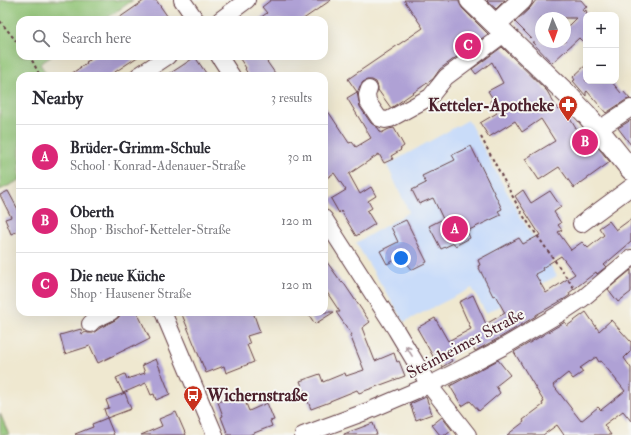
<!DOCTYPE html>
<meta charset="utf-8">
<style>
body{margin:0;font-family:"IM FELL Double Pica",serif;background:#f2f2f3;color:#2b2b33}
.controls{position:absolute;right:12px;top:12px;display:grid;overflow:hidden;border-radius:8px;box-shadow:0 4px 16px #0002}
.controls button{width:36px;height:36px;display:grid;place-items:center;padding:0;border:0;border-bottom:1px solid #e1e1e2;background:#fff;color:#2b2b33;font:20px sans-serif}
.compass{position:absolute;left:535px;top:12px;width:36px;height:36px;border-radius:50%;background:#fff;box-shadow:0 4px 16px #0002;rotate:178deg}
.you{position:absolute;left:401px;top:258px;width:14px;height:14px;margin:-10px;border:3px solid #fff;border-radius:50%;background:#1a73e8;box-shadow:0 0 0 6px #1a73e833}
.badge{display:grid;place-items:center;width:26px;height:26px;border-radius:50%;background:#db2777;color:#fff;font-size:13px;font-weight:700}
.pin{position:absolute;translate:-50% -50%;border:2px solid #fff;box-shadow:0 1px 4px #0006}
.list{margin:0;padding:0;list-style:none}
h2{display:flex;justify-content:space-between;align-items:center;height:52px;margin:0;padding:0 16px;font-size:17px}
h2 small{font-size:13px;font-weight:400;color:#7c7c81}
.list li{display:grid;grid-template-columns:26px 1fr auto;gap:12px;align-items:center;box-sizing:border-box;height:64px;padding:0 16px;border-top:1px solid #e1e1e2}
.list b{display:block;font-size:15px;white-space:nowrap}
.list p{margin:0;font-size:13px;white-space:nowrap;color:#7c7c81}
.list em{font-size:13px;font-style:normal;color:#7c7c81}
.icon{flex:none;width:22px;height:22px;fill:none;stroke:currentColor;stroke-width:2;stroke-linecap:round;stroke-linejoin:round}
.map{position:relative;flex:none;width:631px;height:435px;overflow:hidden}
.search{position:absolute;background:#fff;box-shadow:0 4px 16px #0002;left:16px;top:16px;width:312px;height:44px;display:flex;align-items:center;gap:10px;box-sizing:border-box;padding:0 14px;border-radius:12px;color:#7c7c81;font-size:15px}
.panel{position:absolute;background:#fff;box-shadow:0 4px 16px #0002;left:16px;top:72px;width:312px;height:244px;border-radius:12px}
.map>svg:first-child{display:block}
.built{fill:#c9dcf9}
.green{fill:#90c375;stroke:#6d7150}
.building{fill:#afa1d5;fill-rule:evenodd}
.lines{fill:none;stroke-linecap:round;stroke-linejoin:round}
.minor-casing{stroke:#633d44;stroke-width:18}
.major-casing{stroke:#633d44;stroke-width:22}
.path{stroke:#633d44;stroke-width:2;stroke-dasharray:3 3;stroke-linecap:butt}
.minor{stroke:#fff;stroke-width:16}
.major{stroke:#fff;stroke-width:20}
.oneway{stroke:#ae9aa0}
.labels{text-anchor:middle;stroke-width:4;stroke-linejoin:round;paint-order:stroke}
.poi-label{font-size:17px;font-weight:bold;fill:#4a1f2b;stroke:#f6f6f2;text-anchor:end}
.street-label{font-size:17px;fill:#4a1f2b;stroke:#f6f6f2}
</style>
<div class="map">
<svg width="631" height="435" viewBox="0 0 631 435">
<rect width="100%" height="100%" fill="#f6f6f2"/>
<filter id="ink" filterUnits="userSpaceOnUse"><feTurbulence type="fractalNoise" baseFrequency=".025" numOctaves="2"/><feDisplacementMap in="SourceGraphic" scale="8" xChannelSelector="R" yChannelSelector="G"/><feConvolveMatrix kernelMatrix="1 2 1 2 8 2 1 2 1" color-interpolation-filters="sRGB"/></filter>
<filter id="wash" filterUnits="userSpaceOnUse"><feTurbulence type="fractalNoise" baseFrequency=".012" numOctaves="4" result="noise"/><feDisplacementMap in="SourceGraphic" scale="16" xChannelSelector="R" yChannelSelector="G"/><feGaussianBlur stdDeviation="0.9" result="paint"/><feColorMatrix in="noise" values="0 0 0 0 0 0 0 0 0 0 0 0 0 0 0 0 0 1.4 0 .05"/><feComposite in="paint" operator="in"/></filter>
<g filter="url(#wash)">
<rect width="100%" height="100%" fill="#efe8d0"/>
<polygon class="built" points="468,120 519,214 557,276 486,313 472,288 404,322 356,243 409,212 387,165"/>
<g class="green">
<polygon points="0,0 133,0 104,20 20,20 20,56 52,56 40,64 48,76 20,76 20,180 0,190"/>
<polygon points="0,413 9,435 0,435"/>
</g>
<g id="blocks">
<g class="building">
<polygon points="145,0 156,0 170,20 116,20"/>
<polygon points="271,0 331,0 302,20 257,20 267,13 262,7"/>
<polygon points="404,0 458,0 462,8 488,34 440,69 433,79 397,104 391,108 378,90 378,87 376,82 372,80 367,80 363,82 360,86 358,91 357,92 348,79 423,28"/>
<polygon points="488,0 505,0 496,9 487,1"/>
<path d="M536,0H581L587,7L582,10L584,12L586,10L587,15L586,45L579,38L552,63L532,42H535L515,22L530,8ZM541,18H577L565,30V42H541Z"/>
<polygon points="502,47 547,91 558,110 563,107 581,137 586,133 610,162 574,188 559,167 539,180 525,159 555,141 541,119 522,132 515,121 489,137 480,123 497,113 490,101 493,99 488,91 503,83 492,62 476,74 472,69"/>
<polygon points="95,56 139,56 109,76 68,76 87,63 86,62"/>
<polygon points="238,56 263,56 277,76 249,76 245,69 246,68"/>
<polygon points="195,57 208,76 166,76 180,67"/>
<polygon points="586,65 586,81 611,81 621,93 623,91 630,99 626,100 606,113 587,91 586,92 586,96 573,81 575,80 573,77"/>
<polygon points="357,92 360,107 371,123 378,128 381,133 389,129 394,128 404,146 400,149 401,150 391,156 393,159 384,163 379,154 349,174 360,194 371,187 376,196 368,201 372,208 367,211 375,224 356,236 341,211 339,213 331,199 346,190 334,173 324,180 324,105 349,143 352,142 356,147 371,138 347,98"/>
<polygon points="631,120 631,145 618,128"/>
<polygon points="471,146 502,209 498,211 501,215 467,231 470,238 455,246 454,243 441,249 429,226 443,219 433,198 419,204 412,190 426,183 422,176 455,160 452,155"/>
<path d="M523,190L531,203L550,191L561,207L554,212L561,223L558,225L562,230L558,232L571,250L582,242L588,248L604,235L599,228L609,221L616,230L631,219V242L604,265L606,267L597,274L596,272L569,293L570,295L566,298L536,315V316L501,337L475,351L471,343L448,354L452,361L442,367L436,356L434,358L417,328L435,318L448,341L471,329L459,302L473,295L486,324L505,313L495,295L493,296L478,266L480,265L478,260L519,238L523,244L540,235L515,196ZM561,256L575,274L546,293L535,274L543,270L542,268Z"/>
<polygon points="8,191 20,213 20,235 18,231 11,234 5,219 11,217 0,195"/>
<polygon points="406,220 427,262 411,270 404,256 387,264 380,251 398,242 391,227"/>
<polygon points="324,258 342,283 343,282 370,322 362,328 375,361 394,353 397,362 399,361 405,376 359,393 357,390 330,401 330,402 311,409 300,381 320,374 323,382 345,373 346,376 364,370 350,335 352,335 336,312 340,312 324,288"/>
<polygon points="631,270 631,292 618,302 608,289"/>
<polygon points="120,312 137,312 150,339 136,346 135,345 98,363 90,346 65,354 60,335 81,329 82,334 86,332 88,333 93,333 100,328 115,320 119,317"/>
<polygon points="181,312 253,312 260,332 247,336 250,344 247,345 254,362 226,373 224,366 206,373"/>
<polygon points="307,312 334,312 315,324"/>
<path d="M586,312L599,331L611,320L631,342V351L624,358L631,368V421L623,411L604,425L611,435H564L557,425L543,435H507L524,422L523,420L543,405L542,403L544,402L514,352L565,322L567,326ZM596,357L599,362L601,361L625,391L601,410L598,407L581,421L553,385L568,373L573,379L583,372L580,368Z"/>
<polygon points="156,359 170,394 156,400 154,394 151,395 146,383 123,393 116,378 125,374 127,379 145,373 142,365"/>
<polygon points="498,360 510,375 496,386 500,393 479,411 470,401 462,406 450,386"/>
<polygon points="125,393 131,409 107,418 104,409 109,408 106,400"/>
<polygon points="242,393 249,411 267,403 274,420 270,421 272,426 249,435 228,435 221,417 223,416 218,402"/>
<polygon points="426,397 432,414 416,420 410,404"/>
<polygon points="176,412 186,435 141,435 162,426 159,419"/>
<polygon points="442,417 452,430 446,435 440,435 432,425"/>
<polygon points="107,418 114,435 76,435 75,434 93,427 92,424"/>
<polygon points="373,423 377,435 344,435 344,434"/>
</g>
</g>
</g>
<g filter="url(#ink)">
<use href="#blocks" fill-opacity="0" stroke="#633d44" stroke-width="1"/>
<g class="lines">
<g class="minor-casing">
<g id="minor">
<polyline points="182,0 196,20"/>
<polyline points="220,20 247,0"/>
<polyline points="219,56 232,76"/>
<polyline points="138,76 168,56"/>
<polyline points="369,89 367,95 368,102 379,118 385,120 390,119 430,97 446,77 497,39 504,33"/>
<polyline points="599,129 631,108"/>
<polyline points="324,218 396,330 429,385 468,435"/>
<polyline points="581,224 631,187"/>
<polyline points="163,312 215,435"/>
<polyline points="90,324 94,320 111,312"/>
<polyline points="303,435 368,411 429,385 455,372 503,347 564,311 582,299 631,258"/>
</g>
</g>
<g class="major-casing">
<g id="major">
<polyline points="470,0 567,94 586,114 631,170"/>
<polyline points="496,24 522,0"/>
</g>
</g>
<g class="path">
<polyline points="0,21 20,46"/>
<polyline points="28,56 33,62 40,76"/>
<polyline points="481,137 522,214 574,288"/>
</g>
<use href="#minor" class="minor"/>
<use href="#major" class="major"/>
</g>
<defs><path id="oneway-shaft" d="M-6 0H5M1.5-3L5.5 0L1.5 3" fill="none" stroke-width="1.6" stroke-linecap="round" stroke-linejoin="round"/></defs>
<use class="oneway" href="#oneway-shaft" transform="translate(409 351) rotate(-122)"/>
</g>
<defs>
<g id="pharmacy-pin" transform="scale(1)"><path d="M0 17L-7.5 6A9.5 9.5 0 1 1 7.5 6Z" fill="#c8321e" stroke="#f6f6f2"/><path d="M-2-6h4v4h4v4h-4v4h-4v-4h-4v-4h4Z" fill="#fff"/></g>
<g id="bus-pin" transform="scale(1)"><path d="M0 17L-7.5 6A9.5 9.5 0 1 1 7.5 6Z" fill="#c8321e" stroke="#f6f6f2"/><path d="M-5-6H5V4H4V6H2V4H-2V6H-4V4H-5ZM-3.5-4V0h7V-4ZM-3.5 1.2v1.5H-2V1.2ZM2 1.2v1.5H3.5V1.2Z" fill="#fff"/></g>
</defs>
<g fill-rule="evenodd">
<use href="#pharmacy-pin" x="568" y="105"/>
<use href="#bus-pin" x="193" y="395"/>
</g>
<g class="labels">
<g class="poi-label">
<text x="554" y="111">Ketteler-Apotheke</text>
<text x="207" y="401" text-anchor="start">Wichernstraße</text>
</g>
<g class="street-label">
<text transform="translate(465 343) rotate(-28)" y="6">Steinheimer Straße</text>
</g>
</g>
</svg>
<div class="controls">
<button>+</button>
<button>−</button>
</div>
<svg class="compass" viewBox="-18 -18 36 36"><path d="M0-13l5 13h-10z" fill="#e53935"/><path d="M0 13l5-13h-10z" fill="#7c7c81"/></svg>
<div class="you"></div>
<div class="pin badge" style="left:455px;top:229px">A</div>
<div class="pin badge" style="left:585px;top:142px">B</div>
<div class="pin badge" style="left:468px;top:46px">C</div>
<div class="search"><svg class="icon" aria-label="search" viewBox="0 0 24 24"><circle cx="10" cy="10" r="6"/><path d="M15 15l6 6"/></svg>Search here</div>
<section class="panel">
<h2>Nearby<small>3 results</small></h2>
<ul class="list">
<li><span class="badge">A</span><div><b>Brüder-Grimm-Schule</b><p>School · Konrad-Adenauer-Straße</p></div><em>30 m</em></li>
<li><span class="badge">B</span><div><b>Oberth</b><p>Shop · Bischof-Ketteler-Straße</p></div><em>120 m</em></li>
<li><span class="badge">C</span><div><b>Die neue Küche</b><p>Shop · Hausener Straße</p></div><em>120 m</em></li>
</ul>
</section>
</div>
